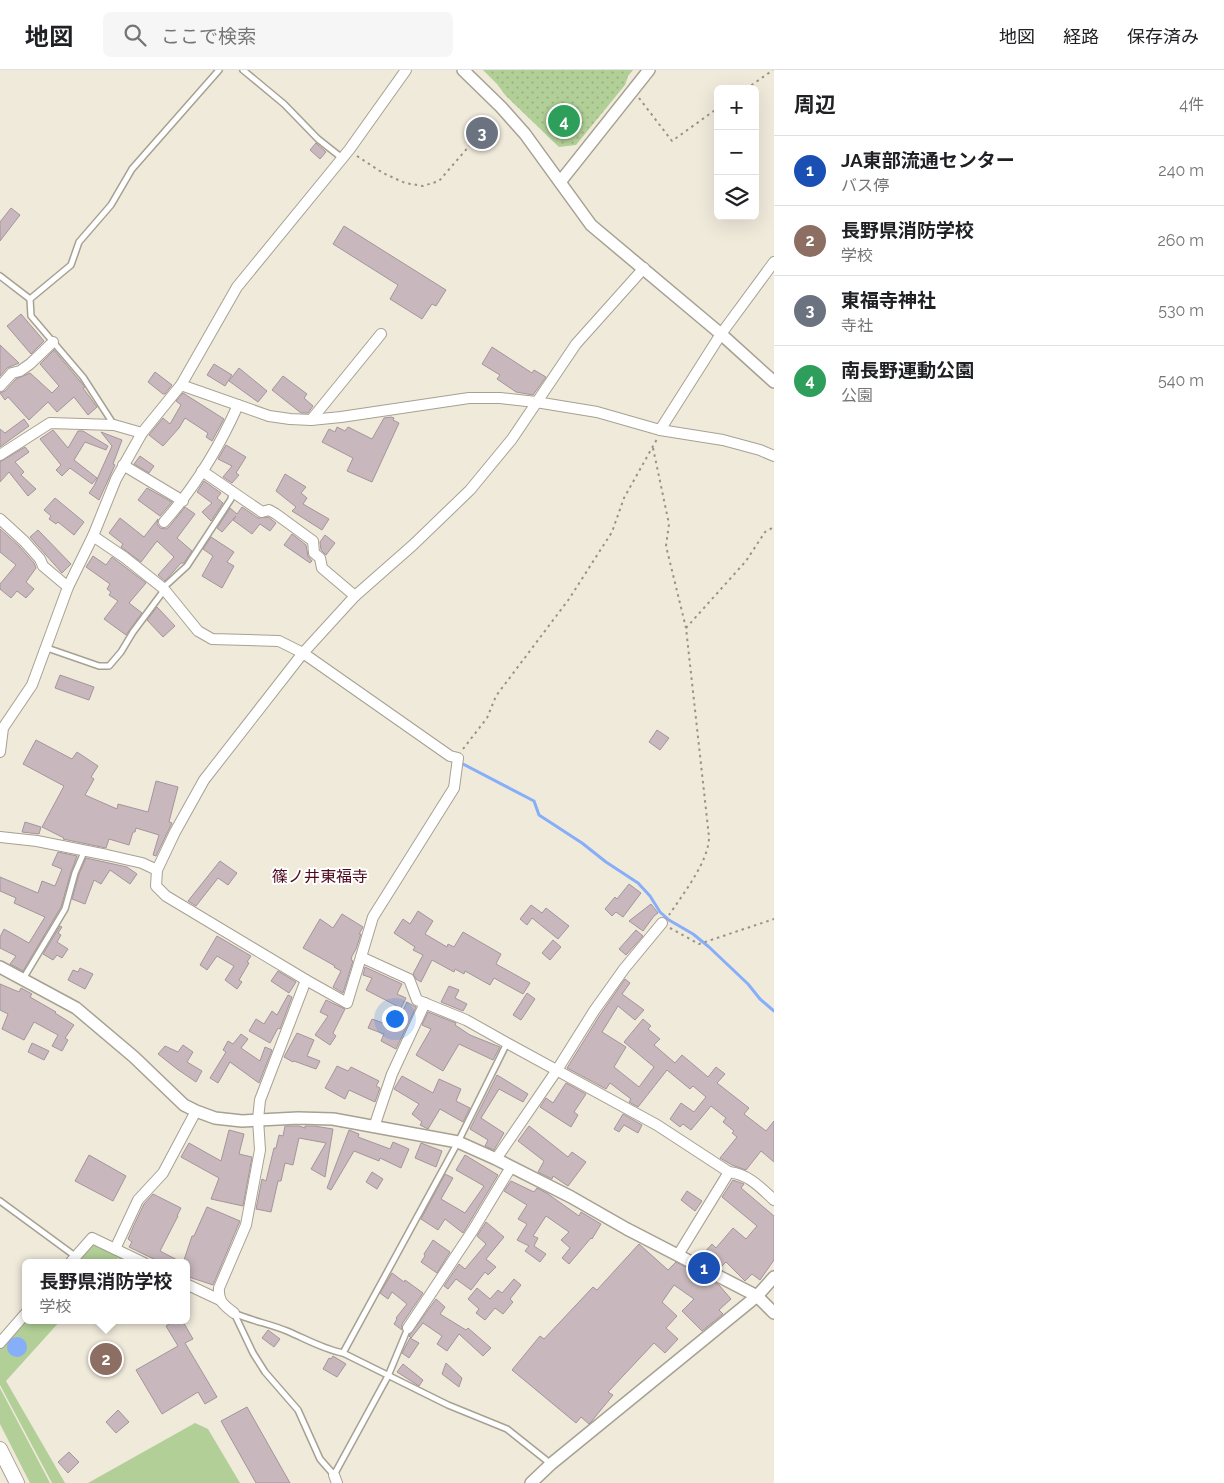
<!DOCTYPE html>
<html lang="ja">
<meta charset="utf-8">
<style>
body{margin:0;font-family:Raleway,"Noto Sans JP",sans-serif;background:#f6f6f6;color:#202124}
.controls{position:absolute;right:15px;top:15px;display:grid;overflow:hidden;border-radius:8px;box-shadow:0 5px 20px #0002}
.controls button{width:45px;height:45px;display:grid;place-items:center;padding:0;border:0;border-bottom:1px solid #e0e0e0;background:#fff;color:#202124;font:25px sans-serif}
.you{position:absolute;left:394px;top:948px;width:18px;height:18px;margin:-12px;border:4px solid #fff;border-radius:50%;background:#1a73e8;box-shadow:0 0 0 8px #1a73e833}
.badge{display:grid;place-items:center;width:32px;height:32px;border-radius:50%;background:#ea580c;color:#fff;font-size:16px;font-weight:700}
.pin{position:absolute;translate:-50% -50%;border:2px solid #fff;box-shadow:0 1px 5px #0006}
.popup{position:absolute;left:22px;top:1189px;width:168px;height:65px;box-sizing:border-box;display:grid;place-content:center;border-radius:8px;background:#fff;filter:drop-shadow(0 1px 4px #0005);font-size:16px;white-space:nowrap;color:#757577}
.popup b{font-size:19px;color:#202124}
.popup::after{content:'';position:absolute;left:50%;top:100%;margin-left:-10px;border:10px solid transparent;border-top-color:#fff}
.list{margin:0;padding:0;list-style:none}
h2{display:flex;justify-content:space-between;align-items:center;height:65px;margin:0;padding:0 20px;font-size:21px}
h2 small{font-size:16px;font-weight:400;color:#757577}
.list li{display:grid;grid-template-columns:32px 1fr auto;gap:15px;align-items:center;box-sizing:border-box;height:70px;padding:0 20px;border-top:1px solid #e0e0e0}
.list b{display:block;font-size:19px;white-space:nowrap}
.list p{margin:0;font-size:16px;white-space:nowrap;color:#757577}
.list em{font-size:16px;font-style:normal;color:#757577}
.icon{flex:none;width:28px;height:28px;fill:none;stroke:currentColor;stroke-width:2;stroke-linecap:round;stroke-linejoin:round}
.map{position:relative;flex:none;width:774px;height:1413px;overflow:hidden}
header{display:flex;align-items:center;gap:30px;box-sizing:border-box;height:70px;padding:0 25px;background:#fff;border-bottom:1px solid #e0e0e0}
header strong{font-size:24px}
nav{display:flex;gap:28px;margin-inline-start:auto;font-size:18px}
.search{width:350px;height:45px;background:#f6f6f6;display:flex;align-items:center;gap:12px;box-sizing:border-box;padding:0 18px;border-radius:8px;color:#757577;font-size:19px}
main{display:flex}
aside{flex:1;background:#fff}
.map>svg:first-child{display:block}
.grass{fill:#b1cf97}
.park{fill:url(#park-dots)}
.water{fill:#87aef8}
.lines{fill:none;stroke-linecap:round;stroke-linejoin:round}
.stream{stroke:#87aef8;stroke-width:3}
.building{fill:#c8b8be;stroke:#a5959c}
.service-casing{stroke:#a7a193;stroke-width:8}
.minor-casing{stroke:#a7a193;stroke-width:12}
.tertiary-casing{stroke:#a7a193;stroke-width:14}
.secondary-casing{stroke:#a7a193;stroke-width:16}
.path{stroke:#989388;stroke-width:2;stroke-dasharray:2.5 4;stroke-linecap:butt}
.service{stroke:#fff;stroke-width:5}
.minor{stroke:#fff;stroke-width:10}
.tertiary{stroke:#fff;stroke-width:11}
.secondary{stroke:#fff;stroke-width:14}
.labels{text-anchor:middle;stroke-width:4;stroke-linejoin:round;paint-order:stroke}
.quarter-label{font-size:16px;fill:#4f0a1d;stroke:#fff}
</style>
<header>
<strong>地図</strong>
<div class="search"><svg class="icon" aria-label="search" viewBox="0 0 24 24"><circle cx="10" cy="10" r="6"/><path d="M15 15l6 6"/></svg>ここで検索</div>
<nav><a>地図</a><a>経路</a><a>保存済み</a></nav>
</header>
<main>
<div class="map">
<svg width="774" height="1413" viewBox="0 0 774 1413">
<defs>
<pattern id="park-dots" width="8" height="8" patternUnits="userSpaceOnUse" patternTransform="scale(1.25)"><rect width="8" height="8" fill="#b1cf97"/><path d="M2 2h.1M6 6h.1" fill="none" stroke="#98b182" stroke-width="1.8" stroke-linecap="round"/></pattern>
</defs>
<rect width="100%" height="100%" fill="#f0eadb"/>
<g class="grass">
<polygon points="94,1172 138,1193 124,1193 118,1188 114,1193 76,1193"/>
<polygon points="26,1249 26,1250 61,1250 6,1311 65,1413 52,1413 0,1315 0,1278"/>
<polygon points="0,1318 50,1413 30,1413 0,1354"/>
<polygon points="195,1353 208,1359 240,1413 88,1413"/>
</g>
<polygon class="park" points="483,0 633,0 628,6 625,15 576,75 559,77 506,26 497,14"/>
<circle class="water" cx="17" cy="1277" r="10"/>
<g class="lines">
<polyline class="stream" points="461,693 534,731 539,745 582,773 606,792 638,813 650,826 660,842 669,850 693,864 709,877 748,914 760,929 774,941"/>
</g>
<g class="building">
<polygon points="316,73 326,82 320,89 310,80"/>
<polygon points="11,138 20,145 0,171 0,152"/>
<polygon points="344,156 446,220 436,236 432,234 422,249 390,229 398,215 333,174"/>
<polygon points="21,244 44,271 31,284 7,256"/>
<polygon points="0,275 19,293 7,298 0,306"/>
<polygon points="492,277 532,303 534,300 546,307 533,325 516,322 497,309 500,305 482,294"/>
<polygon points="54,280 79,310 85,317 83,318 97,337 88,345 74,327 57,342 48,332 29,350 8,327 5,330 0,323 5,321 16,309 30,303 52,323 59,316 40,294"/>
<polygon points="214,294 232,305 225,316 207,305"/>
<polygon points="239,298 267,321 258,332 229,311"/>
<polygon points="155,302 172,315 165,324 163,324 148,312"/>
<polygon points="283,306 307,324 304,328 313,336 308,343 301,343 272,320"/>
<polygon points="183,323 224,349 212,371 206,367 208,363 185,348 179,358 163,376 149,365 163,348 170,354 181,335 176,331"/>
<polygon points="391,347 394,348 393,350 399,353 372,412 347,401 353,388 322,372 329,359 335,362 337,357 345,361 348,357 372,369 384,348"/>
<polygon points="24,349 29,356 0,377 0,359 5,363"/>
<polygon points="53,360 68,378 78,361 83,361 108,376 106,380 85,372 74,390 97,408 92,414 70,398 62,406 56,400 61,395 40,369"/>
<polygon points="101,362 122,370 113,394 115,395 99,430 89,423 94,416 112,376"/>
<polygon points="226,375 246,387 236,403 239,405 232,413 223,407 232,396 218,389"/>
<polygon points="25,377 29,382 15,392 24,402 21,405 36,419 28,426 9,402 0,412 0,392"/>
<polygon points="140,386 154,396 149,403 134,394"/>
<polygon points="285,404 306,417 301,423 307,428 303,434 329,449 322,460 292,441 296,437 276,421"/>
<polygon points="204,411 221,423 217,428 223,433 211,451 202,442 212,433 197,422"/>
<polygon points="147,418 172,432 160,446 138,430"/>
<polygon points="55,428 84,452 74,465 58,452 56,454 49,449 51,446 44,440"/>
<polygon points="185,437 195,444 177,468 192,481 184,493 181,493 165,511 158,505 174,487 157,471 141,492 121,477 123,474 109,463 120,448 144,467 158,449 157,454 160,458 166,459 169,457"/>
<polygon points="242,437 258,448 268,447 276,453 270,461 260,454 252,464 233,450 236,446 222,462 217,458 230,438 237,444"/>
<polygon points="0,459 19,476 34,493 36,498 26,512 34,519 26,528 17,521 11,528 0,519 0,514 16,495 0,482"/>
<polygon points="38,460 71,494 62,503 30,467"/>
<polygon points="292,464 306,475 308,486 312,491 310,493 284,475"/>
<polygon points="325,465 335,473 326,485 321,480 320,472"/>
<polygon points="211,467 234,482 227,492 234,496 222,518 202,506 213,486 203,479"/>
<polygon points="93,486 106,495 112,487 146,513 129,533 142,543 126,565 104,549 118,531 109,525 111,522 107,519 110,514 86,497"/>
<polygon points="157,537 175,556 163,567 147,550"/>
<polygon points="60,605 94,617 89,630 55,618"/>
<polygon points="657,660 669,668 660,680 649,672"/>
<polygon points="36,670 72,689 77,682 98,696 91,707 94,709 85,725 117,739 118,734 148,742 156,711 178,717 169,752 172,753 156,786 153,785 159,765 136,758 135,762 133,762 129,775 109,769 106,778 63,769 64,768 42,757 64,716 23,694"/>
<polygon points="25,752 41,757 39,764 22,762"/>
<polygon points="58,782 77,786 71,802 61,837 23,901 10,894 16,886 0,878 0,867 4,859 29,873 45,847 14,833 16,828 0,821 0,807 38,823 42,811 55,816 62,799 52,795"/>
<polygon points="86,788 127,797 137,804 130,814 110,800 101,814 94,810 85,834 72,829 79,804"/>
<polygon points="220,791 237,803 228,815 218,808 196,836 188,831"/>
<polygon points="629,814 641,823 623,847 616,842 612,846 605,839 615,827 617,829"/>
<polygon points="651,834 658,843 654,846 643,861 629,851"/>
<polygon points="531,835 542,843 546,838 569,856 558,869 532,848 527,855 520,849"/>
<polygon points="418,841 433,851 425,864 447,877 448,874 454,877 463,862 501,884 496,894 530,913 523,924 494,908 490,915 465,901 464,904 455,899 454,902 432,890 421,912 416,909 413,904 423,885 413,880 415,877 394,863 403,849 410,854"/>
<polygon points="342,844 363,857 359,864 361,864 356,879 352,886 351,890 353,891 343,923 333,917 341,901 334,897 335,896 303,878 320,849 333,858"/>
<polygon points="60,856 62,857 58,863 61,865 57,872 68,879 62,888 57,885 53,890 43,884"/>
<polygon points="636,860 643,866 626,885 619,879"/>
<polygon points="217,866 251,886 247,892 249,893 239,910 242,912 237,919 225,910 234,896 217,886 207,900 200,895"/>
<polygon points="553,870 561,877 550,890 542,883"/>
<polygon points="365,897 402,914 397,924 406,928 401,938 366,920 372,908 363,905"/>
<polygon points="80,898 93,904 85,919 68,910 73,900 78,902"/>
<polygon points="278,901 296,912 289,923 271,911"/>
<polygon points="625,909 630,913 622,924 644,940 635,950 618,936 602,962 626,977 614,997 639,1017 654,997 624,972 643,949 651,956 648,959 660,969 654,975 675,993 682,985 708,1007 716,997 725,1004 717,1013 749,1038 744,1044 766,1061 774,1051 774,1092 761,1081 746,1100 732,1095 720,1088 737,1067 732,1063 734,1061 723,1052 726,1048 711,1036 691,1060 683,1054 680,1057 670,1049 681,1033 694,1042 706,1027 693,1016 690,1019 667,1000 638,1037 629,1032 631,1029 610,1013 606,1019 567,998 600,945"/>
<polygon points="0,914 19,922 21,918 32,924 30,927 56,942 55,943 74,955 65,968 68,970 62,981 52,976 58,965 34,952 24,970 2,959 8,944 0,940"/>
<polygon points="449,916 459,920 455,928 467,934 463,941 441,932"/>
<polygon points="527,923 535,929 521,950 513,945"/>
<polygon points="288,925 292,927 280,959 278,958 270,973 249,961 256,949 264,954 272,941 277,945"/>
<polygon points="326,930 345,939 333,963 336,966 330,975 315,965 328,946 320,942"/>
<polygon points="407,932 416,937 396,979 381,971 384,964 368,958 372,949 394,957 395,956"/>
<polygon points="428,942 456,953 455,955 470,965 500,977 493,990 459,974 443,1001 416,985 431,959 422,955"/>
<polygon points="297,963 314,970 307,986 320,991 316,999 294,991 293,992 284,987"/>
<polygon points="241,964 248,969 241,978 260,991 265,977 272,980 259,1013 230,992 218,1013 210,1008 226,982 223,980 228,971 233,974"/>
<polygon points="32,973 49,981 44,990 28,982"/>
<polygon points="183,975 193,982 187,992 202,1001 196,1012 177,999 158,984 165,976 178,982"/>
<polygon points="337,996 348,1001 351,997 379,1011 376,1016 380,1018 375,1032 349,1020 345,1029 325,1018"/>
<polygon points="497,1005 528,1024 523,1032 499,1019 481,1048 504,1063 494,1080 485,1076 488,1070 470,1059"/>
<polygon points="402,1006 433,1023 439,1009 461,1019 456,1031 470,1038 463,1052 440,1039 428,1059 420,1055 422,1052 412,1044 419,1034 394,1019"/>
<polygon points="566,1013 586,1024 574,1042 578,1045 571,1057 540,1037 546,1028 553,1033"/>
<polygon points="623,1044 642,1055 638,1063 624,1055 619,1062 614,1059"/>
<polygon points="285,1056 299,1056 305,1058 305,1056 314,1056 333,1059 325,1107 311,1099 326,1073 299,1068 293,1095 285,1093 281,1111 278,1111 271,1142 256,1139 262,1109 266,1111 274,1078 276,1078 279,1065 283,1066"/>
<polygon points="529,1056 568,1087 572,1082 586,1092 568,1116 553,1106 552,1109 538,1102 544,1091 518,1071"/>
<polygon points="229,1060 244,1064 239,1084 252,1087 243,1136 211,1129 219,1108 181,1087 189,1073 221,1091"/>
<polygon points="349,1060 359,1064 358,1067 390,1079 393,1072 409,1079 401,1098 380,1088 379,1091 354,1081 331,1120 327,1118"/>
<polygon points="421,1073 442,1081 436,1097 415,1088"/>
<polygon points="89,1085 126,1106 113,1131 75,1111"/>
<polygon points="465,1085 498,1105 463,1163 445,1149 438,1160 421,1149 445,1104 453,1108 441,1129 465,1143 484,1116 456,1100"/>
<polygon points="372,1102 383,1109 377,1119 366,1112"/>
<polygon points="733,1110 744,1114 741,1118 774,1146 774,1190 760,1210 752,1204 745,1211 726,1192 720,1198 709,1193 710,1190 703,1184 712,1174 716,1178 733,1158 746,1169 757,1156 722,1127"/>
<polygon points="511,1111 534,1122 537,1118 548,1124 579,1146 581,1142 601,1154 592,1169 591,1168 569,1194 562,1188 570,1178 561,1170 569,1162 546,1146 533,1166 538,1168 534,1176 546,1184 540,1192 525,1181 529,1176 517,1170 527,1154 518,1149 527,1135 504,1121"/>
<polygon points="687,1121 702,1131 695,1141 681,1130"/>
<polygon points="153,1124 181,1138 177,1146 178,1146 160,1181 183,1193 192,1166 194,1166 207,1137 240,1151 213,1215 186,1206 186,1193 162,1193 129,1177 132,1172 128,1169 134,1155 144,1134"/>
<polygon points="486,1152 504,1167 486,1189 496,1197 488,1205 485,1202 471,1220 456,1209 448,1219 444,1216 459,1194 465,1199 486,1174 477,1166"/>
<polygon points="433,1170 450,1182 437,1203 421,1192 425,1186 424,1184"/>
<polygon points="639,1174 668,1200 676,1192 719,1215 731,1229 719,1240 723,1244 702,1261 682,1241 694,1229 674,1215 662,1232 677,1246 666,1258 678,1269 665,1283 654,1273 608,1322 613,1325 591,1352 589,1354 581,1347 576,1353 512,1300 540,1266 544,1269 593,1217 597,1220"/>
<polygon points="392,1203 404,1212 405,1210 423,1223 402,1254 402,1260 394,1254 397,1249 396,1248 407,1234 392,1222 388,1229 380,1223"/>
<polygon points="514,1209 521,1215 510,1229 513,1232 503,1244 495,1238 485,1250 476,1243 479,1239 468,1229 477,1218 490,1229 498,1220 502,1223"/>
<polygon points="436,1229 445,1237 440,1244 466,1260 468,1258 491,1278 483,1286 459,1264 447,1281 437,1274 442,1266 423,1253 411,1268 409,1266"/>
<polygon points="175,1250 182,1250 193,1269 185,1273 217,1327 205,1334 198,1322 162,1344 136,1300 178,1276 166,1256"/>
<polygon points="268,1260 280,1269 274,1277 262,1268"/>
<polygon points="410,1268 419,1273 409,1288 402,1283"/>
<polygon points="333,1286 346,1294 337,1307 323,1299 329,1288 331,1289"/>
<polygon points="446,1293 462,1308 459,1317 442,1304"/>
<polygon points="403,1294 423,1310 419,1316 397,1302"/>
<polygon points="247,1337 290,1413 256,1413 221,1351"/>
<polygon points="118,1340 129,1352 116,1363 106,1352"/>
<polygon points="69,1382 79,1392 68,1403 58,1392"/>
</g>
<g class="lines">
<g class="service-casing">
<g id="service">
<polyline points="243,0 284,34 318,69 342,88"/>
<polyline points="0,206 30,229 31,246 83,307 114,355"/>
<polyline points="30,229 71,195 79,172 111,135 132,99 219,0"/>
<polyline points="47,578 99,596 109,596 121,582 133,562 162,523 163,518 187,496 231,429 232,422"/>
<polyline points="23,909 65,839 75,803 84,782"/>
<polyline points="0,1131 75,1186"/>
<polyline points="234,1243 253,1283 265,1302 298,1340 320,1389 334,1405 388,1306 408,1258"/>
<path d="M234,1243C252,1251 270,1254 287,1261C306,1269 323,1279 343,1283L448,1335L507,1359L551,1394"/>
<polyline points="343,1283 458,1072 507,973"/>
</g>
</g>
<g class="minor-casing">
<g id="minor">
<polyline points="181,315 269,346 290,349 311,350 341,347 469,328 500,328 536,332 597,342 660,360 723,370 760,380 774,386"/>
<polyline points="0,316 12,303 20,301 30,294 53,272"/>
<polyline points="311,350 381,264"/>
<polyline points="660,360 721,264 774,192"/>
<polyline points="0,385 50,353 114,355 142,363"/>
<polyline points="123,395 183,431"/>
<polyline points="202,401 262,442 269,440 276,444 313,471 314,483 320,488 322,498 355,526"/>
<polyline points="0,449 24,471 40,489 43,496 68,517"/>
<path d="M164,452C195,417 219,378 238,335"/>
<polyline points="93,466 124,487 163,518 198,561 212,569 279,571 303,583 450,686 458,688 454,718 373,847 361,887"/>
<polyline points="0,682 3,658 32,615 68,517 93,466 116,409 142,363 181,315 237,217 349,80 406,0"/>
<polyline points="0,767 37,771 107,785 142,793 157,800"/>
<path d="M306,910L347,933L361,887L409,909L417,930L466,950L507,973L657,1055L729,1102C748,1104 760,1117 774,1130"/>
<polyline points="374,1057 392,1004 425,933"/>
<polyline points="496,1089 557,1000 594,941 624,899 662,853"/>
<polyline points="115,1179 138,1130 163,1103 196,1041"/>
<polyline points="678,1185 729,1102"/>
<polyline points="70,1193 92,1168 144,1193"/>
<polyline points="186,1214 220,1230"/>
<path d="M234,1243C224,1235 218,1232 219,1218L246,1155L260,1080L258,1049L260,1030L306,910L166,826L156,816L157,800L175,762L204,710L303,583L355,526L413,475L470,420L512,369L576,274L644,198"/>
<polyline points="408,1258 473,1160 511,1097"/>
<polyline points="0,1273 26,1243"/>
<polyline points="334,1405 337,1413"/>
</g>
</g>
<g class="tertiary-casing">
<g id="tertiary">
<polyline points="463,0 501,37 525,64 591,155 721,264 774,312"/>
<polyline points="560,112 649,0"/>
<polyline points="0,897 76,938 134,987 184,1035 196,1041 215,1048 242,1051 298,1048 333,1049 458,1072 496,1089 571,1127 627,1159 757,1226 774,1243"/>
<polyline points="531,1413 551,1394 757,1226 774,1207"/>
</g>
</g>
<g class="secondary-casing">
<polyline id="secondary" points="0,1379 17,1413"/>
</g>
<g class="path">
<polyline points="746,19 773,0"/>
<polyline points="639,28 672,71 718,38"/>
<polyline points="357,86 383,103 405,113 423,116 439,111 477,67"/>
<path d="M653,378L669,454L666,476L686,558L709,767C709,791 683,824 669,845"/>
<polyline points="686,558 746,491 765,462 774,457"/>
<polyline points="463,679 487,648 496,626 569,529 612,462 624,428 657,369"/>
<polyline points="670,858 699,874 774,849"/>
</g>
<use href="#service" class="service"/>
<use href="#minor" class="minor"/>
<use href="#tertiary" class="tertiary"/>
<use href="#secondary" class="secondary"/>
</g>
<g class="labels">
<g class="quarter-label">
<text x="320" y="812">篠ノ井東福寺</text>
</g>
</g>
</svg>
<div class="controls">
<button>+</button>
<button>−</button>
<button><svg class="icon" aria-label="layers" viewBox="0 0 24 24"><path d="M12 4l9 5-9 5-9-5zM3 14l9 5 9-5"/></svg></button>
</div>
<div class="you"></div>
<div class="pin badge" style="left:704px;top:1198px;background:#1a4fb4">1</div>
<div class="pin badge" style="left:106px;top:1289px;background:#8d6e63">2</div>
<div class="popup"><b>長野県消防学校</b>学校</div>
<div class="pin badge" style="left:482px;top:63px;background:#6b7280">3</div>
<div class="pin badge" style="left:564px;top:51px;background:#2e9e5b">4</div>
</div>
<aside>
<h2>周辺<small>4件</small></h2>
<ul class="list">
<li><span class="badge" style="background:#1a4fb4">1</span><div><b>JA東部流通センター</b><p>バス停</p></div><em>240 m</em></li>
<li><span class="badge" style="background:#8d6e63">2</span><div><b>長野県消防学校</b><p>学校</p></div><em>260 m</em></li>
<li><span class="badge" style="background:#6b7280">3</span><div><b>東福寺神社</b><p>寺社</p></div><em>530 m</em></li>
<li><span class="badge" style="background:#2e9e5b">4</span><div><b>南長野運動公園</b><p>公園</p></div><em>540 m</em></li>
</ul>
</aside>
</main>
